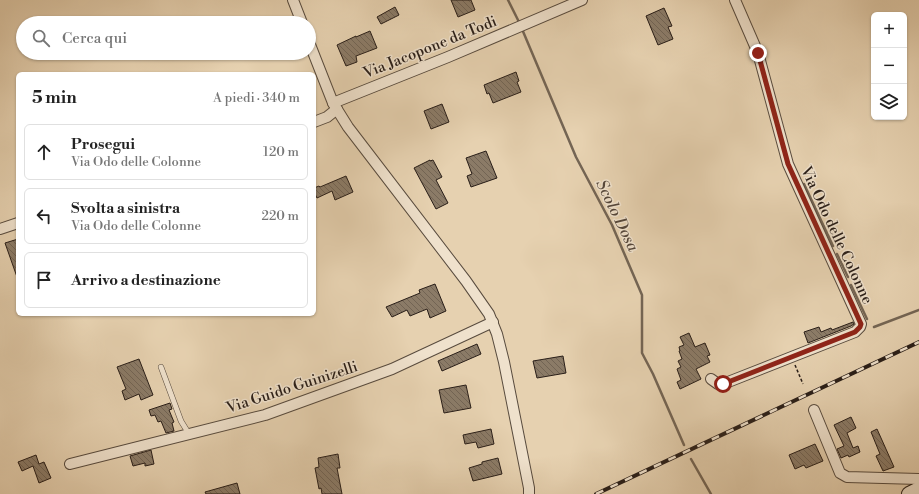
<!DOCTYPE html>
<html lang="it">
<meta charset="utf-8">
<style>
body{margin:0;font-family:"Libre Bodoni",serif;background:#f2f2f2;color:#222}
.controls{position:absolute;right:12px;top:12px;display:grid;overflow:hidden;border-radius:6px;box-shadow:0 1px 3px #0004}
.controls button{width:36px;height:36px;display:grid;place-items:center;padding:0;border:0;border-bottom:1px solid #e0e0e0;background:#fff;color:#222;font:20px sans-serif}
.stop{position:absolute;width:12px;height:12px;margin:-9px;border:3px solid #8f2418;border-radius:50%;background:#fff}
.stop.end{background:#8f2418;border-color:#fff;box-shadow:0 1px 4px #0008}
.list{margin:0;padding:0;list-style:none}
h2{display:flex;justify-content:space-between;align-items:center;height:52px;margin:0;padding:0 16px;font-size:17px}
h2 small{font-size:13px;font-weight:400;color:#767676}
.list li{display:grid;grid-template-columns:26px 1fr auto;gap:12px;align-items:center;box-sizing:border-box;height:56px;margin:0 8px 8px;padding:0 8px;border:1px solid #e0e0e0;border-radius:6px}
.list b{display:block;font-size:15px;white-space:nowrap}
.list p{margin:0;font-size:13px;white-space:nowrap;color:#767676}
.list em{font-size:13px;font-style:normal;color:#767676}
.icon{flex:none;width:22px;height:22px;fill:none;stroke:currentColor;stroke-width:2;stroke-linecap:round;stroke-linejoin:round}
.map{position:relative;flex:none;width:919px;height:494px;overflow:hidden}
.search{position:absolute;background:#fff;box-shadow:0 1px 3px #0004;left:16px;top:16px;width:300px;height:44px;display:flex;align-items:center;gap:10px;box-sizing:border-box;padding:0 14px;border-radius:22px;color:#767676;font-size:15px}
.panel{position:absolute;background:#fff;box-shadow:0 1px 3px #0004;left:16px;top:72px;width:300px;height:244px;border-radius:6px}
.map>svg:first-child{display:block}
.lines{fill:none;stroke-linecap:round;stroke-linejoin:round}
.stream{stroke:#746554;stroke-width:2.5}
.building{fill:url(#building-back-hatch);stroke:#291e18}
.lane-casing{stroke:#584b3e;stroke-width:6}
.street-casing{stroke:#584b3e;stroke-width:12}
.secondary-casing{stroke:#291e18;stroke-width:16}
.path{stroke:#291e18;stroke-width:1.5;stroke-dasharray:3 2;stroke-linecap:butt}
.lane{stroke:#efe1cc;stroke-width:5}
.street{stroke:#efe1cc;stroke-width:10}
.secondary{stroke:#efe1cc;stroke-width:14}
.rail-casing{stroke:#291e18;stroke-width:4}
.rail{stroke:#efe1cc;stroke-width:2.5;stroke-dasharray:8;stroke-linecap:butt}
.route{stroke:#8f2418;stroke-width:5}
.labels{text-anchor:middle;stroke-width:3;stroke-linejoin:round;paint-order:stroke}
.street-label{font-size:15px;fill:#291e18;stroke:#efe1cc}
.water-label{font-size:16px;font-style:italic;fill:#55473b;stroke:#efe1cc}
</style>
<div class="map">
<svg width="919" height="494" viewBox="0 0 919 494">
<defs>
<pattern id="building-back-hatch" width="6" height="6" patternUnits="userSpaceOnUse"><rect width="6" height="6" fill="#8b7b67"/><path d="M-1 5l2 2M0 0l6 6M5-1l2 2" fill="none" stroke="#726454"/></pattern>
</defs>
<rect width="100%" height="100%" fill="#e6d1b0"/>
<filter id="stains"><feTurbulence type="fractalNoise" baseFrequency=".005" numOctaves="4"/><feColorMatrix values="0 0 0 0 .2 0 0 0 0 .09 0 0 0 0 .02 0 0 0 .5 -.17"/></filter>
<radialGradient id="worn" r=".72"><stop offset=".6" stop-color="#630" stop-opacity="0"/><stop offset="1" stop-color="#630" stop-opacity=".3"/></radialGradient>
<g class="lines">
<g class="stream">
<polyline points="508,0 520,24"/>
<polyline points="522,29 576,157 612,225 642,295 642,353 653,374 684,445"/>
<polyline points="804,184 833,246"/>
<polyline points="837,254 848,277"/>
<polyline points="851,285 867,319"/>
<polyline points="874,327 919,310"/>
<polyline points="691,459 711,494"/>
</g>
</g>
<g class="building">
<polygon points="451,0 471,0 475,10 458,17"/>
<polygon points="395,7 399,15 381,24 377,17"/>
<polygon points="664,8 672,26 668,27 673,39 658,45 646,16"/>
<polygon points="370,31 377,48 356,56 357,62 346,66 337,45 356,36 356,37"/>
<polygon points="516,72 519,81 517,82 521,92 493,103 489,93 487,94 484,85"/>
<polygon points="442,104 449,122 431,129 424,111"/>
<polygon points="486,151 497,178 471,187 467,176 472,174 466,158"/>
<polygon points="430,160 430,161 433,160 442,177 436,180 448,203 436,209 414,168"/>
<polygon points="346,176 353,192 335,200 332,191 317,198 314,192 314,188 319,186 320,187"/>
<polygon points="18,239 18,277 17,277 5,243"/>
<polygon points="435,284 446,311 430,318 427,309 410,316 407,310 392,317 386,307 420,293 419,290"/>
<polygon points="853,322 854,324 851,326 808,343 804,332 819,327 821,332 831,328 832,330"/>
<polygon points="689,333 695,347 705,343 710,355 707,356 710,362 696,369 701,379 680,389 677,382 681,380 677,369 681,367 678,361 682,359 679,351 680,351 679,347 684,345 680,337"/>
<polygon points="477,344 481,354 442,371 438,361"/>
<polygon points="563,356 566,373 537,378 533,361"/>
<polygon points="139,359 153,395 141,400 139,394 125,400 122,391 126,389 117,367"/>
<polygon points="466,385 471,408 444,413 439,390"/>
<polygon points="170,403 172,409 169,410 174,422 172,423 174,431 166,433 161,421 158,422 155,415 151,416 149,410"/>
<polygon points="851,417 856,428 847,433 853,448 858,446 860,452 849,457 848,455 841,458 837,449 844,446 834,425"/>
<polygon points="491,429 494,444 478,448 476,442 465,444 463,435"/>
<polygon points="877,429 894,467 883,471 876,456 880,454 871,432"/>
<polygon points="815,444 823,461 806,468 804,465 795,469 789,455"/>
<polygon points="151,450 154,464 145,466 145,463 133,466 130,456"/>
<polygon points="338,454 340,468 337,468 342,494 322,494 321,488 319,489 315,468 319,467 318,458"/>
<polygon points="36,455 39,464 44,462 51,478 39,483 33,466 22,471 18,462"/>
<polygon points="498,458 502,474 473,481 469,468 482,464 482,462"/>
<polygon points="237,483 240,494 206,494 205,492"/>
</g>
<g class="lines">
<g class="lane-casing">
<g id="lane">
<polyline points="229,55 233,53"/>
<polyline points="161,367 181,421 189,434"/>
</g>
</g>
<g class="street-casing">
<g id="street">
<polyline points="293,0 302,23"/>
<polyline points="309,42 333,103 348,127 466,281 489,314 497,334 504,362 529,488 529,494"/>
<polyline points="333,103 448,57 582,0"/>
<polyline points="314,122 327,117 337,109"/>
<polyline points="0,229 18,223"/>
<polyline points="711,379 718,384 723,384 855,332 860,327 861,324 788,164 758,53 735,0"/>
<polyline points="814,410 840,473 847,477 919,479"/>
<polyline points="70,464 265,415 392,369 493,322"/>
</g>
</g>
<g class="secondary-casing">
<polyline id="secondary" points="909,494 919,489"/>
</g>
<polyline class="path" points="795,365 803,384"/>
<use href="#lane" class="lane"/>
<use href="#street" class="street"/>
<use href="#secondary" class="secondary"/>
<g class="rail-casing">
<polyline id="rail" points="596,494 919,342"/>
</g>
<use href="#rail" class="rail"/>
</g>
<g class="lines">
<polyline class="route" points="723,384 855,332 860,327 861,324 788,164 758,53"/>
</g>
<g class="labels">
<g class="street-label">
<text transform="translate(430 47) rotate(-22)" y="5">Via Jacopone da Todi</text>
<text transform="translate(837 235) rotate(65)" y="5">Via Odo delle Colonne</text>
<text transform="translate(292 387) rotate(-18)" y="5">Via Guido Guinizelli</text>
</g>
<g class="water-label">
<text transform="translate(618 215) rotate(64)" y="6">Scolo Dosa</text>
</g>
</g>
<rect width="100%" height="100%" filter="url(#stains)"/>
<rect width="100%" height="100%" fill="url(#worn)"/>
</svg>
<div class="controls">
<button>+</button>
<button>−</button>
<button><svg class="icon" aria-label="layers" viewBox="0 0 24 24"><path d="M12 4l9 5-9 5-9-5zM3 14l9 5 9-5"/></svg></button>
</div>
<div class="stop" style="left:723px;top:384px"></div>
<div class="stop end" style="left:758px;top:53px"></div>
<div class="search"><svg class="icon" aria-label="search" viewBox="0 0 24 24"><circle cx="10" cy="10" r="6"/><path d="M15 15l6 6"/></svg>Cerca qui</div>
<section class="panel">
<h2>5 min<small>A piedi · 340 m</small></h2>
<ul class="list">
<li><svg class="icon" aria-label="ahead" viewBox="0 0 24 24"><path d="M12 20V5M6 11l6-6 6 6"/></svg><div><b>Prosegui</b><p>Via Odo delle Colonne</p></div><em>120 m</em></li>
<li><svg class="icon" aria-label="left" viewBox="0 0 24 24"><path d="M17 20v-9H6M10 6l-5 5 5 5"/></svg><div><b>Svolta a sinistra</b><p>Via Odo delle Colonne</p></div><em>220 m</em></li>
<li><svg class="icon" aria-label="arrive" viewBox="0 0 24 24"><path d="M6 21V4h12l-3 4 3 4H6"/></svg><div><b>Arrivo a destinazione</b></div></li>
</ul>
</section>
</div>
